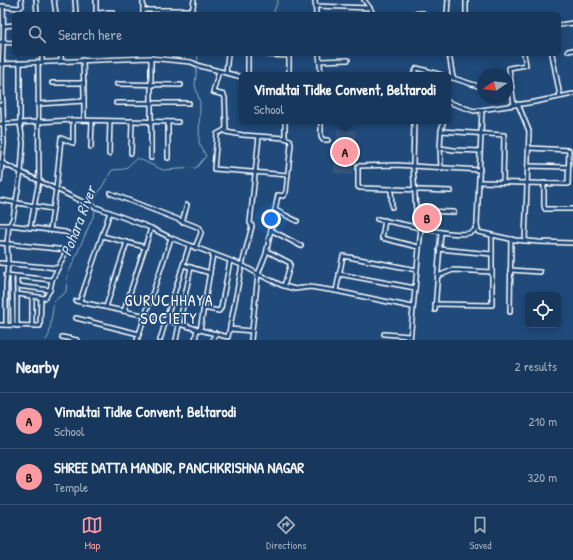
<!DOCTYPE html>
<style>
body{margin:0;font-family:"Patrick Hand",sans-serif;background:#203f62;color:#f1f3f6}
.controls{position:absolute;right:12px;bottom:12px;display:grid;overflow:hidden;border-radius:6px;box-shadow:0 2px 10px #0003}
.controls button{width:36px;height:36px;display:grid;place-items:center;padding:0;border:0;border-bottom:1px solid #365272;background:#17385c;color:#f1f3f6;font:20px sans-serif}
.compass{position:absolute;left:477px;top:68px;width:36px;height:36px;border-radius:50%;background:#17385c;box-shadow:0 2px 10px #0003;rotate:257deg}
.you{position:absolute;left:271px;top:219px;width:14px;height:14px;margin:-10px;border:3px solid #fff;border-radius:50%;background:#1a73e8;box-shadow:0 0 0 6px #1a73e833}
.badge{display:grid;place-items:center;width:26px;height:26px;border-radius:50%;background:#ff9aa2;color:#111;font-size:13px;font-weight:700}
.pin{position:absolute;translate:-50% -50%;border:2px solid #fff;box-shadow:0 1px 4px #0006}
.popup{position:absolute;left:239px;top:72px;width:212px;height:52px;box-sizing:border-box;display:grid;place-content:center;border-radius:6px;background:#17385c;filter:drop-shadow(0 1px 3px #0005);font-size:13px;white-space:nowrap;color:#9eacbb}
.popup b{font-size:15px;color:#f1f3f6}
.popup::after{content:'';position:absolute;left:50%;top:100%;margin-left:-8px;border:8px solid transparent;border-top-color:#17385c}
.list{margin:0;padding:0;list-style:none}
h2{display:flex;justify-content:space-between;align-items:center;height:52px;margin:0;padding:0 16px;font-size:17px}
h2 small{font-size:13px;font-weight:400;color:#9eacbb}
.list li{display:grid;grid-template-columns:26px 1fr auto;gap:12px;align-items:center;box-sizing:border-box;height:56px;padding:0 16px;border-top:1px solid #365272}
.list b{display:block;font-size:15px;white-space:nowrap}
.list p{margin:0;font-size:13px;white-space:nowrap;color:#9eacbb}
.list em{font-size:13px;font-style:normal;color:#9eacbb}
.icon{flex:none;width:22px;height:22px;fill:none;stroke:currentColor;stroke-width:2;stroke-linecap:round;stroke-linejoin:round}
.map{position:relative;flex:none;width:573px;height:340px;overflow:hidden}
.search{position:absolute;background:#17385c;box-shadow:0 2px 10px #0003;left:12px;right:12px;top:12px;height:44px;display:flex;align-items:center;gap:10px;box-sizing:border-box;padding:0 14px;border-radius:6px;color:#9eacbb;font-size:15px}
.sheet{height:164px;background:#17385c}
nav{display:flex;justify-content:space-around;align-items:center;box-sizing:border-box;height:56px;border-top:1px solid #365272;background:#17385c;font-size:11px;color:#9eacbb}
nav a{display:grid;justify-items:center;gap:2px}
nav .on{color:#ff9aa2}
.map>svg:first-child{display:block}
.built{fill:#35557e}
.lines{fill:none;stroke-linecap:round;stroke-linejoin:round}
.stream{stroke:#8dafc2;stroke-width:1}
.minor-casing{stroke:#fff;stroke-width:6}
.minor{stroke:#1f4a7a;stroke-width:3}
.labels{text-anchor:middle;stroke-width:3;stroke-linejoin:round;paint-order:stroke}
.water-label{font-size:16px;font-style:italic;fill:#d0dee6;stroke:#1f4a7a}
.neighbourhood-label{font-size:16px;letter-spacing:1px;fill:#fff;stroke:#1f4a7a}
</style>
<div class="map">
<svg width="573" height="340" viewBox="0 0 573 340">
<rect width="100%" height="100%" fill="#1f4a7a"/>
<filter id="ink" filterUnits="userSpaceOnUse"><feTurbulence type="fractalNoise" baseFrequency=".025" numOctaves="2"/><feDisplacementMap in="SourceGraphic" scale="8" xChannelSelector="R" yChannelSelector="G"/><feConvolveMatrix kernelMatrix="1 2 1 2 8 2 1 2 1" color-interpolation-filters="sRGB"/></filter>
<g filter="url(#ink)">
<polygon class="built" points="337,129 356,130 352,175 334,173"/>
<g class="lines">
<g class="stream">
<polyline points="220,14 222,12 226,14"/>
<polyline points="273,14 278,0"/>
<polyline points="46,340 49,335 54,301 66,292 67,277 95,212 94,200 112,170 125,169 137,158 163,170 196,168 206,156 199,143 200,103 195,85 198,54"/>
</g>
<g class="minor-casing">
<g id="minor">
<polyline points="36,0 37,14"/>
<polyline points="54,0 56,14"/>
<polyline points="75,0 76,14"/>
<polyline points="96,0 96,14"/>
<polyline points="315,0 316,14"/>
<polyline points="364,0 370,8"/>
<polyline points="0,6 19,8 22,6 21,0"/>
<polyline points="316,6 370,8 373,14"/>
<polyline points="143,10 193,10"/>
<polyline points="96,13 112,12"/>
<polyline points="143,14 143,0"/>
<polyline points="192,14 194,0"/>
<polyline points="410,14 423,13"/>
<polyline points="447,14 448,0"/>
<polyline points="466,14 466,0"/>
<polyline points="559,25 573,23"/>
<polyline points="4,26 14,25"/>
<polyline points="0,42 14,43"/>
<polyline points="568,51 573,50"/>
<polyline points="42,54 42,62"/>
<polyline points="61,54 61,61"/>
<polyline points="248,54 248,75"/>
<polyline points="319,54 321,75"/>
<polyline points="552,54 560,96"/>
<polyline points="269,55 289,56 289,75"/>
<polyline points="83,60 84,94 84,120"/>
<polyline points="320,61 348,60"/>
<polyline points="0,64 149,58 191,62 200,66 242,77"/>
<polyline points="219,71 213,92 224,95 225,98 226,132 243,135 285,138 290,140 291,144 286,192 283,196 278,195 266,254 258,274 281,285 295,289 310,287 336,291 343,256 417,270"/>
<polyline points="226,73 228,54"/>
<polyline points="413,75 417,68 442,75"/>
<polyline points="448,77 453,78 449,54"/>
<polyline points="453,78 478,86"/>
<polyline points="52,83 84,83"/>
<polyline points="117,84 181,85"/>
<polyline points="448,102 474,111 535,102 573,94"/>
<polyline points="116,103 189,103"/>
<polyline points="38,104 84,101"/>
<polyline points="518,104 529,131 525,241"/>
<path d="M0,105H3C0,72 5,39 3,6"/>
<polyline points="514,105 509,68 526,65 524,54"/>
<polyline points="482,110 477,224 478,232 515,240 539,242 573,243"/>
<polyline points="321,121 321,137 323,140 328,140"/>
<path d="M414,121L413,166L416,211V227C428,230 465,238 474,231L476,226"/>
<polyline points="168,122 168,158"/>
<polyline points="443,123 441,131 504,135 503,182"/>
<polyline points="0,124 73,120 178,122"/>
<polyline points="226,129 217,134 214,169 288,175"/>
<polyline points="285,138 285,121"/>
<polyline points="91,147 92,121"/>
<polyline points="440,148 454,150 480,151"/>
<polyline points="131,153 132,121"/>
<polyline points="109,154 110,121"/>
<polyline points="151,158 151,58"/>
<polyline points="0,162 85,203 151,228 171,238 137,340"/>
<polyline points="528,166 568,167"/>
<polyline points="441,168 440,148 441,131"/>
<polyline points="0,181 4,144 3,105"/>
<polyline points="479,182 568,184 569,150 529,148"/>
<polyline points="544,183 544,206 545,209 573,209"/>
<polyline points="391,189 392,207"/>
<polyline points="451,191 360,188 358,187 358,166 396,165 480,170"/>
<polyline points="110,193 200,228 201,233 195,248"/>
<polyline points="0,200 52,209"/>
<polyline points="275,210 297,221"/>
<polyline points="416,211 454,212"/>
<polyline points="377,219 416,227"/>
<polyline points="385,220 382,238 418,247"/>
<polyline points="182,222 187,205"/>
<polyline points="0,225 10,225 13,218 21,172 23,143 20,123 20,63"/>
<polyline points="30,228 39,181 38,62"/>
<polyline points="50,230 56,189 61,138 73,143 73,120"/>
<polyline points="271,230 301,246"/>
<polyline points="102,236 145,247 124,311"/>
<polyline points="171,238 242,265 258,274 251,340"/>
<polyline points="0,243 67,250"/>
<polyline points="189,246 166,320 200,330 213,254"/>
<polyline points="145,247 151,228"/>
<polyline points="439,249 492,254"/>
<polyline points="267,251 290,263 290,266 284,286"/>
<polyline points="0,263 58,268"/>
<polyline points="183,265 210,273"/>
<polyline points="510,270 540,272"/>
<polyline points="339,274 415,288"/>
<polyline points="6,275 52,280 74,236 65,232 10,225"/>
<polyline points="12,276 13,325"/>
<polyline points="438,276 453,270 492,272"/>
<polyline points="17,286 50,290"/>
<polyline points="336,291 412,307"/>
<polyline points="17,294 45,298 50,290 52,280"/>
<polyline points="76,301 166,320 160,340"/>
<polyline points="80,301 110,212"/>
<polyline points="435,304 492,305 492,236"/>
<polyline points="106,307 127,242"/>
<polyline points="203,308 219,311 221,308 230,261"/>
<polyline points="435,310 441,232"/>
<polyline points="510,312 511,239"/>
<polyline points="76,318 139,334"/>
<polyline points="0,325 40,326 41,298"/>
<polyline points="6,325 6,284 8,264 7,243 9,225"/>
<polyline points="17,326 17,277"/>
<polyline points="32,326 32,296"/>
<polyline points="230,329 252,331"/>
<polyline points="200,330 228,337 242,265 252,226 250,223 259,136"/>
<polyline points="384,334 410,336"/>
<polyline points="62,337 77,340"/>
<polyline points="176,340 191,267"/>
<polyline points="195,340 197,329"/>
<polyline points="213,340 215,333"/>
<polyline points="410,340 421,228"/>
</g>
</g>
<use href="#minor" class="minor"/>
</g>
</g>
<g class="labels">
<g class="water-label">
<text transform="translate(78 221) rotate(-69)" y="6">Pohara River</text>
</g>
<g class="neighbourhood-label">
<text x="169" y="306">GURUCHHAYA<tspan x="169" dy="18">SOCIETY</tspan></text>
</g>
</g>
</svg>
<div class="controls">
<button><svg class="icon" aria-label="locate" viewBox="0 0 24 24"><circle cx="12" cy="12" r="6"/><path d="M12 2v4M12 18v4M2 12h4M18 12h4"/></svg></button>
</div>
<svg class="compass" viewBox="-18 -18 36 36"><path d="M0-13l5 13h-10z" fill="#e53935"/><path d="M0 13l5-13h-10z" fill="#9eacbb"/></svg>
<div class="you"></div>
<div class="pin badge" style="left:345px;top:152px">A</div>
<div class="popup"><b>Vimaltai Tidke Convent, Beltarodi</b>School</div>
<div class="pin badge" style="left:427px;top:218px">B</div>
<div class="search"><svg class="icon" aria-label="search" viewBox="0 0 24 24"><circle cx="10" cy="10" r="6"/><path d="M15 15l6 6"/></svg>Search here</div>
</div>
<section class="sheet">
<h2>Nearby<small>2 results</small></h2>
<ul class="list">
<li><span class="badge">A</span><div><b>Vimaltai Tidke Convent, Beltarodi</b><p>School</p></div><em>210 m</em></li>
<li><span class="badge">B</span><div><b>SHREE DATTA MANDIR, PANCHKRISHNA NAGAR</b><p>Temple</p></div><em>320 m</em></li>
</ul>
</section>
<nav>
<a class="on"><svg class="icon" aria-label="map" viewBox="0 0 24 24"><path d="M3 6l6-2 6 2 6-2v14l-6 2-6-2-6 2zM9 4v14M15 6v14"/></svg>Map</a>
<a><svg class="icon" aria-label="directions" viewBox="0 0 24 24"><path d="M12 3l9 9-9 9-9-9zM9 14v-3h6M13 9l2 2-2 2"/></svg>Directions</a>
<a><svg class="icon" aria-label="saved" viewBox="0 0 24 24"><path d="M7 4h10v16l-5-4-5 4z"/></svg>Saved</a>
</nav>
